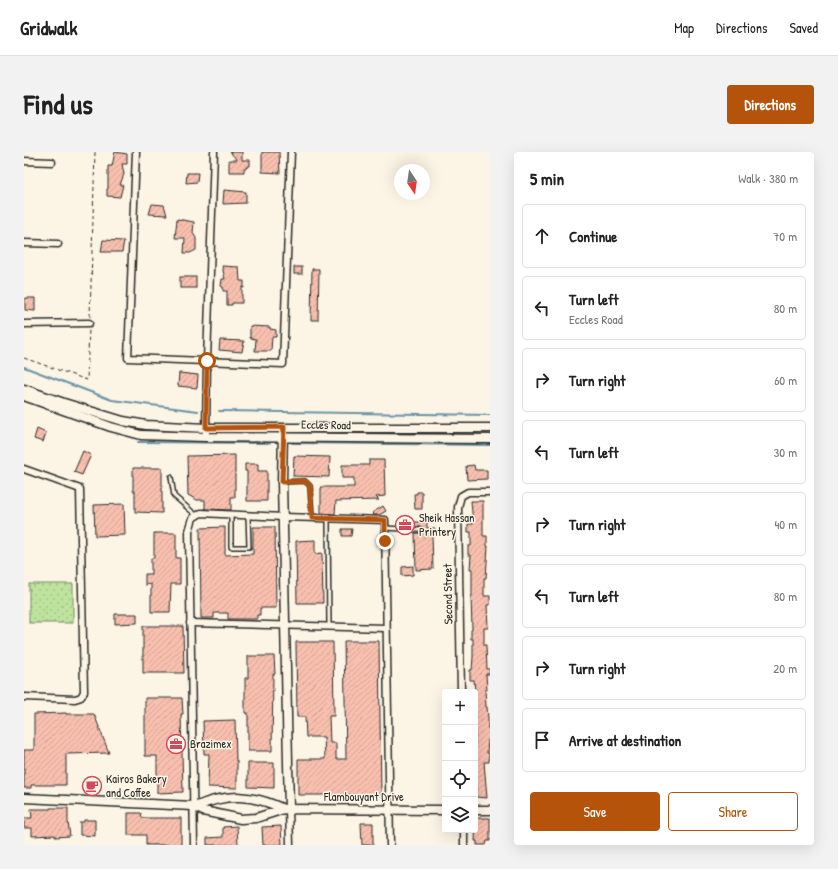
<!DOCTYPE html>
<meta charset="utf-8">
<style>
body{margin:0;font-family:"Patrick Hand",sans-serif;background:#f2f2f2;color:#222}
.controls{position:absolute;right:12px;bottom:12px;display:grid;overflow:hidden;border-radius:4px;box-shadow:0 4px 16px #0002}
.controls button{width:36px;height:36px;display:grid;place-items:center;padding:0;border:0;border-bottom:1px solid #e0e0e0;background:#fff;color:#222;font:20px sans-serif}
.compass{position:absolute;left:370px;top:12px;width:36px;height:36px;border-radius:50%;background:#fff;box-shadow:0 4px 16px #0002;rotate:167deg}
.stop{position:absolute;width:12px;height:12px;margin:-9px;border:3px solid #b45309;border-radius:50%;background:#fff}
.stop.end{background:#b45309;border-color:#fff;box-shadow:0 1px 4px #0008}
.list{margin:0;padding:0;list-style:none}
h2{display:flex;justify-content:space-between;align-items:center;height:52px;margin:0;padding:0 16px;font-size:17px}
h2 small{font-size:13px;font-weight:400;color:#767676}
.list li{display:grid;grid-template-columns:26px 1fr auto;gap:12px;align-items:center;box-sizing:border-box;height:64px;margin:0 8px 8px;padding:0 8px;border:1px solid #e0e0e0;border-radius:4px}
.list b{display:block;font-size:15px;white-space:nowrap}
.list p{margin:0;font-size:13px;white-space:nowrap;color:#767676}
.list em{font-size:13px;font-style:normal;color:#767676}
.actions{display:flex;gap:8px;padding:12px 16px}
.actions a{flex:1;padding:9px 0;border:1px solid #b45309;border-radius:4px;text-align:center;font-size:14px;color:#b45309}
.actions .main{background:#b45309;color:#fff}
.icon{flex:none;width:22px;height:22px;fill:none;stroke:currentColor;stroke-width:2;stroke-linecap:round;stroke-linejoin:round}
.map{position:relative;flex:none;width:466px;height:693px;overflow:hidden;border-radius:4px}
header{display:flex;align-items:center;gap:24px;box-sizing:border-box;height:56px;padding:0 20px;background:#fff;border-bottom:1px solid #e0e0e0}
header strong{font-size:19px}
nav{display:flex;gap:22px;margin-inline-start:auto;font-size:14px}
.intro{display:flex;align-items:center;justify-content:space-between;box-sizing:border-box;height:96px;padding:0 24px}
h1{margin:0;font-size:28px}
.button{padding:10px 18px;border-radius:4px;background:#b45309;color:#fff;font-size:14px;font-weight:700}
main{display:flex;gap:24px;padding:0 24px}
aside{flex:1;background:#fff;border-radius:4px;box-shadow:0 4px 16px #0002}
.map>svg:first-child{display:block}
.grass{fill:url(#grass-dots);stroke:#748764}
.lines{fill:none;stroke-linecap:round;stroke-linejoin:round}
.stream{stroke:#6b93a6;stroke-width:2}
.building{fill:url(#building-hatch);stroke:#2b2b2b}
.service-casing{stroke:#2b2b2b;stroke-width:6}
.minor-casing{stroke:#2b2b2b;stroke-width:9}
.tertiary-casing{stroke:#2b2b2b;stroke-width:11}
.path{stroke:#2b2b2b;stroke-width:1;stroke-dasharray:4 3;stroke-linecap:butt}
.service{stroke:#fcf5e5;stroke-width:3}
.minor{stroke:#fcf5e5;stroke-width:6}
.tertiary{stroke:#fcf5e5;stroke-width:8}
.route{stroke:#b45309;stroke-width:5}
.labels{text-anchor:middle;stroke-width:3;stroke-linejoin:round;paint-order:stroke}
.street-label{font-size:12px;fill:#2b2b2b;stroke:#fcf5e5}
.poi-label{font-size:12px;fill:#2b2b2b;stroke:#fcf5e5;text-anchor:start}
</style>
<header>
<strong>Gridwalk</strong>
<nav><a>Map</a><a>Directions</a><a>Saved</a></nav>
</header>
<div class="intro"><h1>Find us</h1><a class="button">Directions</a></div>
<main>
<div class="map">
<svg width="466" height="693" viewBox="0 0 466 693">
<defs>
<pattern id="grass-dots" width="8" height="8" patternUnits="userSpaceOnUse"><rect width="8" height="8" fill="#bee39e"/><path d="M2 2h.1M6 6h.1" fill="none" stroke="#a3c388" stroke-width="1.8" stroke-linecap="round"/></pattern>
<pattern id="building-hatch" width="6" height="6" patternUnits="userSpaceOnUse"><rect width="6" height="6" fill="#f8bfae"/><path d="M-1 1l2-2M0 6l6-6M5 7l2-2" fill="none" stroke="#d5a496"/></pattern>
</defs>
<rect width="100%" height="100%" fill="#fcf5e5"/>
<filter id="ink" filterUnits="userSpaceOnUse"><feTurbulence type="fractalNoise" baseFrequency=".025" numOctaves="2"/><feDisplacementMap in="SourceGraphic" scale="8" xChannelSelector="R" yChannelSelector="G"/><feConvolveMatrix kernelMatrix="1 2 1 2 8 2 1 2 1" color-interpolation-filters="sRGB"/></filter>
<g filter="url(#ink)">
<rect class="grass" x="5" y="432" width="44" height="39"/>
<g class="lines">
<g class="stream">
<polyline points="0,215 88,248 174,259"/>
<polyline points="195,259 466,263"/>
<polyline points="114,290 246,291"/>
<polyline points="268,291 466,293"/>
</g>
</g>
<g class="building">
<polygon points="91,0 103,2 103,12 98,12 100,22 96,33 99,33 96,45 83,44 83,37 84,37 84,14 88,14"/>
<polygon points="206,0 218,0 218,8 226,8 226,14 223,14 223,16 220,16 220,20 205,20 205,8 213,8"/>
<polygon points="238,0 255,0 256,21 238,20"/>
<polygon points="163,21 174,21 173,30 162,31"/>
<polygon points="200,38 222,40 222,51 199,52"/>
<polygon points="128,52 140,53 143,63 125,62"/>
<polygon points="153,67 170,70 169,81 172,86 172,98 166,101 160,101 161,86 151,86"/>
<polygon points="79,88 100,89 98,100 77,100"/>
<polygon points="198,114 215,115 216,129 220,129 220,136 218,135 218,151 208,151 208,153 203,153 203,139 199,139 199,135 197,134 198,127 201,127"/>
<rect x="270" y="115" width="8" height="7"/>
<polygon points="288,117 295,117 294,168 287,168"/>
<rect x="156" y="125" width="16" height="11"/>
<polygon points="1,146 11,146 11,159 1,158"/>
<polygon points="226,174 246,175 246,177 252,178 252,185 248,185 247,199 231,199 232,187 226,186"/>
<polygon points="196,188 220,189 218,200 195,198"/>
<polygon points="155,221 174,223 173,236 154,234"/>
<polygon points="13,277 22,281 19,290 10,287"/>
<polygon points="59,299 67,303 58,323 50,320"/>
<polygon points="211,303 211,345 207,345 207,358 181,357 181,348 173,348 164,343 163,304"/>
<polygon points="270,304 306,305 305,325 269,324"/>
<polygon points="345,308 360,308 361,344 352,345 355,348 312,349 311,362 297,361 297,335 330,335 330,326 318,326 318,313 345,313"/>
<polygon points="221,312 234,312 234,319 243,319 243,349 223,349 223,319 221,319"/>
<polygon points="450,313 451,318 463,318 463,327 443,328 442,314"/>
<polygon points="109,316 138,316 138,361 111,360 111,339 109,339"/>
<polygon points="393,340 398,340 398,357 391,357 390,342 393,342"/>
<polygon points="447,349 459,349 459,384 463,384 463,394 464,394 462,426 460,426 460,444 466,444 466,453 463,453 464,476 460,476 460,493 462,493 463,517 466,517 466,522 462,522 463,538 461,538 462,555 463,555 464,566 464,577 466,577 466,588 464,588 463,601 465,601 465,610 460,610 463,646 452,645 452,633 451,633 451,539 450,528 446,528 446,518 448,518 449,505 449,487 447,487 447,478 448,478 447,444 448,444 448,417 446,417 447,403 444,403 444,394 447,394 447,380 444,380 444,372 449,372"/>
<polygon points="100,352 101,383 71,384 70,353"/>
<polygon points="359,354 362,359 355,363 350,363 348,361"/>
<polygon points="391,370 403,370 403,376 411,376 411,382 408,382 409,417 392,418 391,381 397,381 399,378 397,375 391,375"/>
<polygon points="201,375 201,403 229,402 229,375 251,375 252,456 236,456 236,463 233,463 233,467 204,467 204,461 190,461 190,466 177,466 176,376"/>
<polygon points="318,377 328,377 327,384 318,384"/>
<polygon points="130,381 152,381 152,406 156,406 156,432 147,432 146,460 127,460 127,432 121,433 121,422 127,422 127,406 130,406"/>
<polygon points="291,388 291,402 298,401 299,451 273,451 272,389"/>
<polygon points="389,414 389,423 378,424 378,415"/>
<polygon points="91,462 113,462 113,471 91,472"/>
<polygon points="119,474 159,474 160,521 119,521"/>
<polygon points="320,489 355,489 357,643 274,643 274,607 301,607 300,585 282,585 281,565 273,565 272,490 309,490 310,564 305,564 306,591 312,591 312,607 322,607"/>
<polygon points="224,504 250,504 251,522 249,522 248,599 224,599 224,561 221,561 221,526 224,526"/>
<polygon points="121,546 158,546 159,562 157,562 159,640 133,641 133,604 121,604"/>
<polygon points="42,561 42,562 70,562 85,601 42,602 42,633 7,633 7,636 0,636 0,598 10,598 10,562"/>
<polygon points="211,568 212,609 213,609 213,636 184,635 185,602 180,602 179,569"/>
<polygon points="224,611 250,611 250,636 224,635"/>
<polygon points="26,656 44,656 44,670 46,684 31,685 31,683 8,684 8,676 0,676 0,666 8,666 7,657 26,657"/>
<polygon points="104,661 117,661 118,666 157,666 157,693 122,693 122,683 104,683"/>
<polygon points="452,666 466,666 466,689 463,689 462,693 453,693 453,689 451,689"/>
<polygon points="60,668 71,668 71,684 56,683 56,670 60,670"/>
<polygon points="337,671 349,671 349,693 338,693"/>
<polygon points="213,674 214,693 183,693 183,686 199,685 199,675"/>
<polygon points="257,674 258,693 239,693 238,675"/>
</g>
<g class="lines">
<g class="service-casing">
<g id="service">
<polyline points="147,325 150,344 172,363"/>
<polyline points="258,330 281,329 286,334 288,366"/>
<polyline points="207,363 207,395 225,395 224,363"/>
<polyline points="304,367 305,475"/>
<polyline points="361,376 396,378"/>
</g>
</g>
<g class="minor-casing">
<g id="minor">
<polyline points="112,0 104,206 259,212 267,0"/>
<polyline points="0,9 28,10"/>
<polyline points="0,91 34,92"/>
<polyline points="0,172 65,171"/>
<polyline points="182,280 183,209 190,0"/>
<polyline points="0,317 56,337 60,540 57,545 51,547 0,545"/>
<polyline points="166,471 362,476"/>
<polyline points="437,540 434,355 437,344 444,340 466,340"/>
<polyline points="265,657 266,693"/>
<polyline points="440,678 440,693"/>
<polyline points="170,693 165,379 169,366 177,361 259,365 361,368 366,693"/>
</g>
</g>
<g class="tertiary-casing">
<g id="tertiary">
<polyline points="0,237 40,251 99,269 122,273 182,276 466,276"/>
<polyline points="0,244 87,275 117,283 182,285 466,287"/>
<polyline points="259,280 258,330 265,657"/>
<polyline points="0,646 169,654 179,659 217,667 232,666 260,657 421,658"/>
<path d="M171,655C203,641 228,642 260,657"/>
<polyline points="451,658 466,658"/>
</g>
</g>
<g class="path">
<polyline points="66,165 71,0"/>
<polyline points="0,206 63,228 65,177"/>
</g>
<use href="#service" class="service"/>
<use href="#minor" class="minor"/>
<use href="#tertiary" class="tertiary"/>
</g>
</g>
<g class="lines" filter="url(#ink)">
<polyline class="route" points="183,209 182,276 260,275 258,330 281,329 286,334 288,366 361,368 361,389"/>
</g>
<defs>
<g id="office-ring" transform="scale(1)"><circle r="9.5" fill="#fcf5e5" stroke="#d1495b" stroke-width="1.5"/><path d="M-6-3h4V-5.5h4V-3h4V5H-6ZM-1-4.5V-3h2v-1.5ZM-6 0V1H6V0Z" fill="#d1495b"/></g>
<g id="cafe-ring" transform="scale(1)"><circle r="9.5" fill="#fcf5e5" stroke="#d1495b" stroke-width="1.5"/><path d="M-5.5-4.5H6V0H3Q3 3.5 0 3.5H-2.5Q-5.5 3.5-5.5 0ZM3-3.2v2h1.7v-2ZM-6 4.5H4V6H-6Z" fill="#d1495b"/></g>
</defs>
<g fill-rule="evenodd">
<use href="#office-ring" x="381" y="373"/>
<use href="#office-ring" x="152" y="592"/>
<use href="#cafe-ring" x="68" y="634"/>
</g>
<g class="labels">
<g class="street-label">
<text transform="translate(302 273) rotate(1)" y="4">Eccles Road</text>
<text transform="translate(424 442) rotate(-91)" y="4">Second Street</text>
<text x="340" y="649">Flambouyant Drive</text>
</g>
<g class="poi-label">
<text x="395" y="370">Sheik Hassan<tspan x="395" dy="14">Printery</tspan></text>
<text x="166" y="596">Brazimex</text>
<text x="82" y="631">Kairos Bakery<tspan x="82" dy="14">and Coffee</tspan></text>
</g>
</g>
</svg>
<div class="controls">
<button>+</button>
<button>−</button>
<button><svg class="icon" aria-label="locate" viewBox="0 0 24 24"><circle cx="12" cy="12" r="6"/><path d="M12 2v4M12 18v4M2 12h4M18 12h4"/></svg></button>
<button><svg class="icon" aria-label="layers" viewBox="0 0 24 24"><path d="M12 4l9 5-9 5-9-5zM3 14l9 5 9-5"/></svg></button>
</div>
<svg class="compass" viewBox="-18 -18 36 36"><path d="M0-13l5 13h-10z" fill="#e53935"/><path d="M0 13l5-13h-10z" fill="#767676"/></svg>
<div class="stop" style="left:183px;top:209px"></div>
<div class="stop end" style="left:361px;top:389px"></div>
</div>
<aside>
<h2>5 min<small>Walk · 380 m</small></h2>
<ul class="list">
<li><svg class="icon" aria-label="ahead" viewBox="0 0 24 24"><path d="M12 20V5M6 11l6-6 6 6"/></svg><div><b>Continue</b></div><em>70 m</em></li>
<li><svg class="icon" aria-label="left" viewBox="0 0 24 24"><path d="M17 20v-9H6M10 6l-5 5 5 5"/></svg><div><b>Turn left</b><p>Eccles Road</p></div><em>80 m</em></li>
<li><svg class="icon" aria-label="right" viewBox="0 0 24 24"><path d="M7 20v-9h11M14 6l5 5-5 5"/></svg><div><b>Turn right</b></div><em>60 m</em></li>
<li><svg class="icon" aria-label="left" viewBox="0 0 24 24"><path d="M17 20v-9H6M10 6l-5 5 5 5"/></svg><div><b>Turn left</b></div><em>30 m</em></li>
<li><svg class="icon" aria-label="right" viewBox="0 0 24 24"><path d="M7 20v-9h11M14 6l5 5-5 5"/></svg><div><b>Turn right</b></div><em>40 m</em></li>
<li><svg class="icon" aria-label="left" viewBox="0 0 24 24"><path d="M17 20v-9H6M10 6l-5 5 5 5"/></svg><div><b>Turn left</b></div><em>80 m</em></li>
<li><svg class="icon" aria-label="right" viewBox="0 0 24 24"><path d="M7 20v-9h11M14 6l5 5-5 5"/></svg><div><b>Turn right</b></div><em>20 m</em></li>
<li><svg class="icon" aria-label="arrive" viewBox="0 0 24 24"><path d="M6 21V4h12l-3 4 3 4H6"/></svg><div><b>Arrive at destination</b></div></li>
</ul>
<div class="actions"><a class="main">Save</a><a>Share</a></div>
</aside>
</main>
